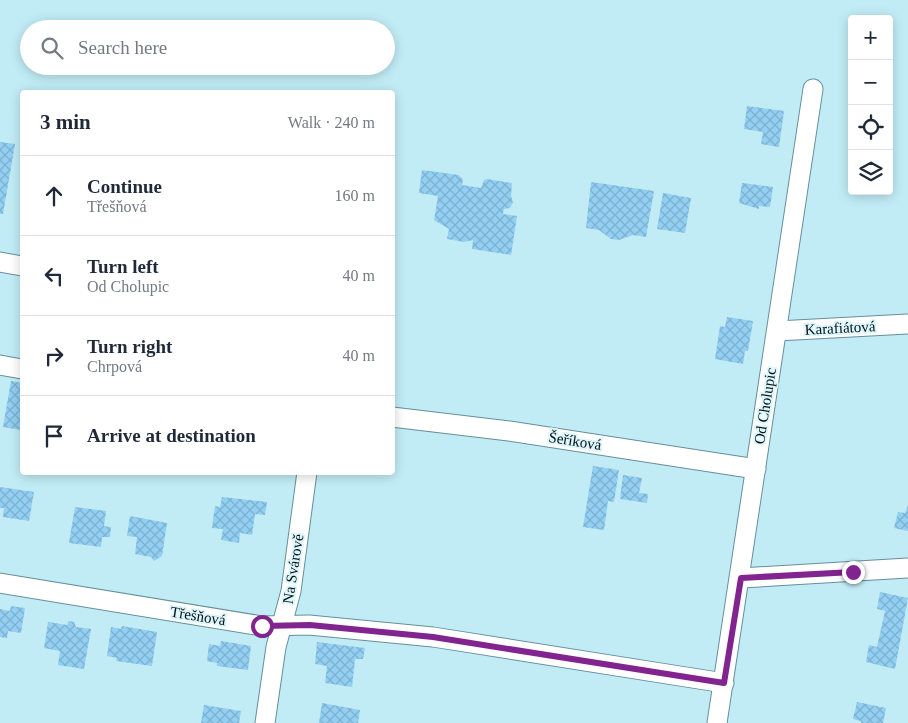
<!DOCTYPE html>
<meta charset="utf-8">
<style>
body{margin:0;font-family:"Times New Roman",serif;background:#f6f6f7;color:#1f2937}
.controls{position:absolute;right:15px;top:15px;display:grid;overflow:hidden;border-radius:5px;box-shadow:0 2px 12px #0003}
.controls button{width:45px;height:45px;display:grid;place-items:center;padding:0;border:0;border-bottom:1px solid #e0e1e3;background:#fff;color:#1f2937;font:25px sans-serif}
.stop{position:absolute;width:15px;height:15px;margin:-11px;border:4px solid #82248f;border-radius:50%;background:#fff}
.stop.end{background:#82248f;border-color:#fff;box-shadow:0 1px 5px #0008}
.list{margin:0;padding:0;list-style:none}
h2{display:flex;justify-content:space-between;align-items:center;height:65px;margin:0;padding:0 20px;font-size:21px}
h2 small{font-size:16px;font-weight:400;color:#747a83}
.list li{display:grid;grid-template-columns:32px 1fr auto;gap:15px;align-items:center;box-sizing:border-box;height:80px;padding:0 20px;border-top:1px solid #e0e1e3}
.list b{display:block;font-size:19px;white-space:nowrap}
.list p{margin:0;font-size:16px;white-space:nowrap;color:#747a83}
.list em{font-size:16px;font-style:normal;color:#747a83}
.icon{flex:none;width:28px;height:28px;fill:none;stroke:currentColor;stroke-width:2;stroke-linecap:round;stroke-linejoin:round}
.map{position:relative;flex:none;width:908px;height:723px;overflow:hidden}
.search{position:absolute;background:#fff;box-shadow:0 2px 12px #0003;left:20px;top:20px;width:375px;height:55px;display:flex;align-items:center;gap:12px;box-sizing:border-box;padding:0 18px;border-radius:28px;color:#747a83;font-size:19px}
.panel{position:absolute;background:#fff;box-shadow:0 2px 12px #0003;left:20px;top:90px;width:375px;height:385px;border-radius:5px}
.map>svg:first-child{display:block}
.building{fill:url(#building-cross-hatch)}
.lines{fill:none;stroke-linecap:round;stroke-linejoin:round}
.minor-casing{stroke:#668f98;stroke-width:21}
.minor{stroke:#fff;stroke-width:19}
.route{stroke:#82248f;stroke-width:6}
.labels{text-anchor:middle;stroke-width:4;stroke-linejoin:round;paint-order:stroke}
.street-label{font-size:15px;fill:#031114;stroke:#dcf6fc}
</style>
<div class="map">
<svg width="908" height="723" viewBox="0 0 908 723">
<defs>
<pattern id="building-cross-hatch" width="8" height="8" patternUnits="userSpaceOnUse" patternTransform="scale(1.25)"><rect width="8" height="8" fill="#92cff2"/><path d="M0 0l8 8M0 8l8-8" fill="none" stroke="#7cb1cf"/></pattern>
</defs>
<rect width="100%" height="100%" fill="#c1ecf6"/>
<g class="building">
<polygon points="747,106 784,111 779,147 761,144 763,132 744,129"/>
<polygon points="0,142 15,144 3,214 0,214"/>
<polygon points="422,170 459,175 463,180 462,185 481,188 484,180 487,179 512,183 511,196 513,202 510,208 504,209 503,214 517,216 511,255 472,249 473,240 464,242 447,239 449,229 434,220 438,196 419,193"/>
<polygon points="591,182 654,191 646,237 633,235 619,240 611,239 599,230 586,228"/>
<polygon points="742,183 773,187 770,207 759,206 759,209 739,203"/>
<polygon points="663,193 691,198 685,233 657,229"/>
<polygon points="727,317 753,321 748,351 745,351 743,364 715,359 720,326 725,327"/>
<polygon points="11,381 22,383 21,430 3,427"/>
<polygon points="593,466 619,470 614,502 608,501 604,530 583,527"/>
<polygon points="623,475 642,478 639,493 648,494 647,503 620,499"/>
<polygon points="0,487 34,492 29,521 3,517 4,508 0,508"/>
<polygon points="222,497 267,502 265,515 255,514 252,535 240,533 239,543 221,540 223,529 212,528 215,506 220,507"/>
<polygon points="908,505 908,531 894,528 898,512 905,513"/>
<polygon points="75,507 106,511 104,526 111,527 110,537 102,537 101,547 69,543"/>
<polygon points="130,516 167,523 162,556 154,561 151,557 135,554 137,537 127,536"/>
<polygon points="880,592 908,598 895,669 866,662 869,645 877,647 885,611 877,609"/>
<polygon points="11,606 25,608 21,633 8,631 7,638 0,637 0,609 10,611"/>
<polygon points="69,621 74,622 76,627 91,629 84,669 58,665 60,651 44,648 48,622 67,625"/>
<polygon points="122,626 157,632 152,666 116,661 117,658 107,656 111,627 121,629"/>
<polygon points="221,641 251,646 248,670 217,666 217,663 207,661 209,644 220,646"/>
<polygon points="317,642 365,648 363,659 355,659 352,687 325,683 327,666 315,664"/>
<polygon points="857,702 886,708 883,723 861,723 861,721 853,719"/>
<polygon points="322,703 360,710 358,723 319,723"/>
<polygon points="204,705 241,711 239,723 201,723"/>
</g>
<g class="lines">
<g class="minor-casing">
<g id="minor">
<polyline points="0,262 22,266"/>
<polyline points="777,331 908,324"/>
<polyline points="0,365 22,369"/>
<polyline points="392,417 509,431 756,469"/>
<polyline points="741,578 908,568"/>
<polyline points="0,583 262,626 309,625 433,637 724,683"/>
<polyline points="265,723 276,647 291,591 307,472"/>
<polyline points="717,723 813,89"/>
</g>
</g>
<use href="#minor" class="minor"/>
</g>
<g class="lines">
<polyline class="route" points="262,626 310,625 433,637 724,683 741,578 853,572"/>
</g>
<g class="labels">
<g class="street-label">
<text transform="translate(840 328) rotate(-3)" y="5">Karafiátová</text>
<text transform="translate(765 406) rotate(-81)" y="5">Od Cholupic</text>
<text transform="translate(575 441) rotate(9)" y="5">Šeříková</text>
<text transform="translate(293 569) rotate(-81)" y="5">Na Svárově</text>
<text transform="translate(198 616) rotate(9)" y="5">Třešňová</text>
</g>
</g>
</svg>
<div class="controls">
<button>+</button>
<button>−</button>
<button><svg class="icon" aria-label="locate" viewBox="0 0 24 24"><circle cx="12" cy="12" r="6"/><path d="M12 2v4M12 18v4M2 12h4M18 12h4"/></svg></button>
<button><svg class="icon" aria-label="layers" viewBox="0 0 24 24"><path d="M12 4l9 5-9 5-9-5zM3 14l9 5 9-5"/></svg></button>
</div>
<div class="stop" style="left:262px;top:626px"></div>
<div class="stop end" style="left:853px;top:572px"></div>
<div class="search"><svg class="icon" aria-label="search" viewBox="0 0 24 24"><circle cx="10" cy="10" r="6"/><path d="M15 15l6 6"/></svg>Search here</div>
<section class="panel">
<h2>3 min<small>Walk · 240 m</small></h2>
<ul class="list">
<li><svg class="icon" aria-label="ahead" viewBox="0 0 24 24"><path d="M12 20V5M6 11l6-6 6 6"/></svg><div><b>Continue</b><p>Třešňová</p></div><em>160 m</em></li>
<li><svg class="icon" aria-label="left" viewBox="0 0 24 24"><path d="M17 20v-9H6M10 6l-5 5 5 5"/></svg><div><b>Turn left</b><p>Od Cholupic</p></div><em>40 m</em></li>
<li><svg class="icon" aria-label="right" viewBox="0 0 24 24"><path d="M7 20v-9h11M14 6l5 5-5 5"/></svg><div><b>Turn right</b><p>Chrpová</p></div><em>40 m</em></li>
<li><svg class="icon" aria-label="arrive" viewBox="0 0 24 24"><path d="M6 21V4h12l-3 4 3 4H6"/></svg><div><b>Arrive at destination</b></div></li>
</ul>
</section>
</div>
